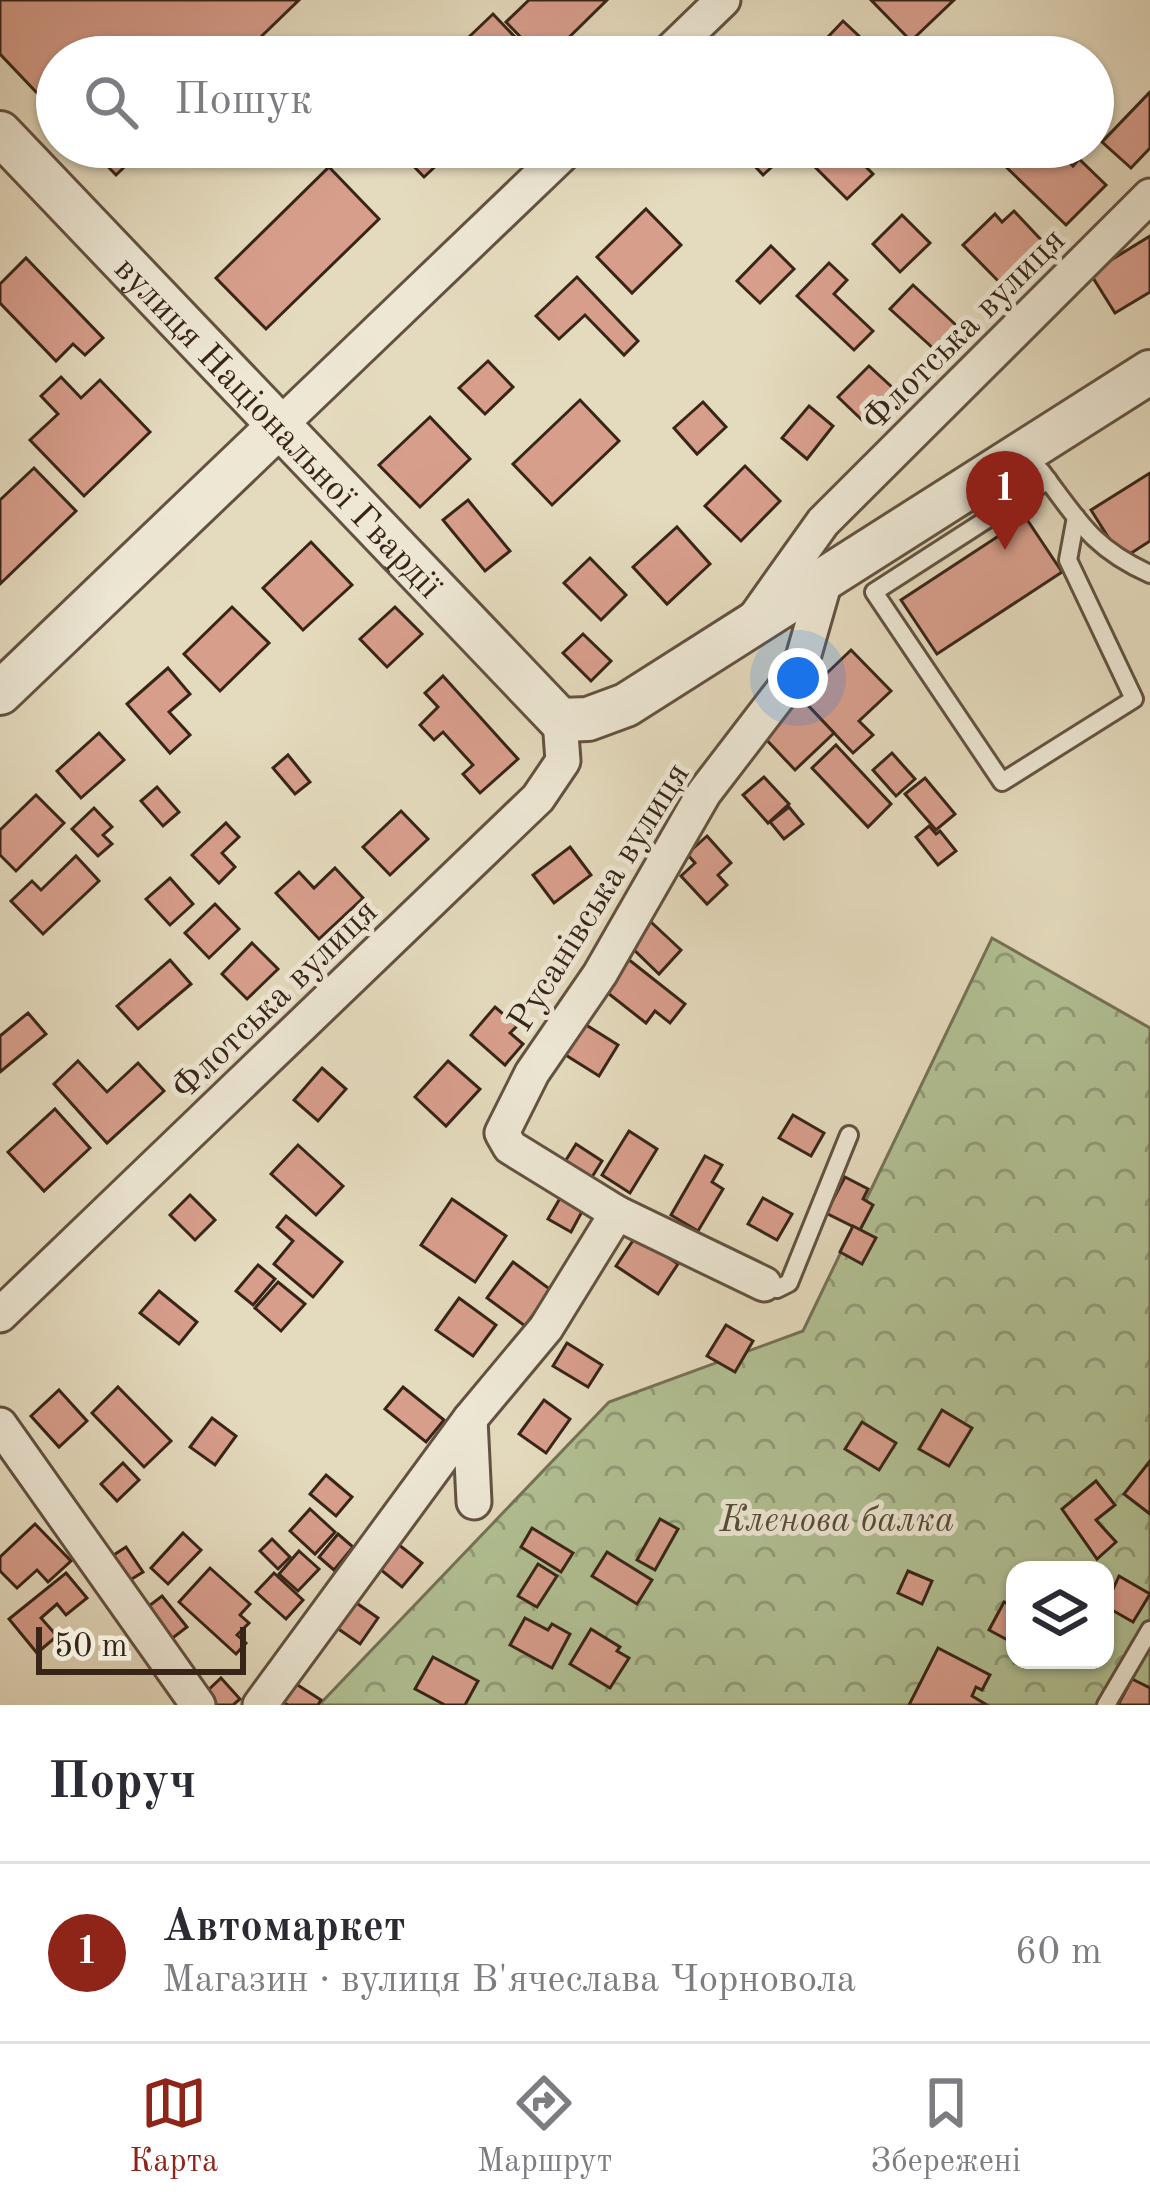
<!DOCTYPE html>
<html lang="uk">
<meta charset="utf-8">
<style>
body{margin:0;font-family:"Old Standard TT",serif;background:#f2f2f3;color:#2b2b33}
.controls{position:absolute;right:36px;bottom:36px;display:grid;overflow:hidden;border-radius:24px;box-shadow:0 3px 9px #0004}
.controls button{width:108px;height:108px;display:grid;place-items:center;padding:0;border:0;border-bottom:3px solid #e1e1e2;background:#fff;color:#2b2b33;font:60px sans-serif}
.scale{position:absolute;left:36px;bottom:30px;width:210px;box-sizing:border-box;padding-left:12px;border:6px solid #382518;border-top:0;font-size:33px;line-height:42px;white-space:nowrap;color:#382518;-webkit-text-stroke:9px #ede7d4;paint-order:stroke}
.you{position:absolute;left:798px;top:678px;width:42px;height:42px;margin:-30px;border:9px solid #fff;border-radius:50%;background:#1a73e8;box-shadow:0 0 0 18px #1a73e833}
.badge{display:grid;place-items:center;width:78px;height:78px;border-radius:50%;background:#8f2418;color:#fff;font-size:39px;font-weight:700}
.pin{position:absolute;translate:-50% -99px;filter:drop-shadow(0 3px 6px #0008)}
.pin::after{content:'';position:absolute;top:63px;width:42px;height:36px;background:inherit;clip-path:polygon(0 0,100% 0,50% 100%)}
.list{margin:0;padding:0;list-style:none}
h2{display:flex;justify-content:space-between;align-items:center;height:156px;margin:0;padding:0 48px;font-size:51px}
h2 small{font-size:39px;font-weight:400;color:#7c7c81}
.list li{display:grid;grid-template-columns:78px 1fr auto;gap:36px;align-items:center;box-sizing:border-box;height:180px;padding:0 48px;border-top:3px solid #e1e1e2}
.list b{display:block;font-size:45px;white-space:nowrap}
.list p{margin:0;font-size:39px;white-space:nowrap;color:#7c7c81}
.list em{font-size:39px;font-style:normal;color:#7c7c81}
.icon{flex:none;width:66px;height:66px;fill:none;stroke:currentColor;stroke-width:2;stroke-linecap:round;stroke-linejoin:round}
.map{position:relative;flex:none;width:1150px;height:1705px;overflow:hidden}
.search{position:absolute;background:#fff;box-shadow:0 3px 9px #0004;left:36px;right:36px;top:36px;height:132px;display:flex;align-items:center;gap:30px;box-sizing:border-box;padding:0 42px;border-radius:66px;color:#7c7c81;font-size:45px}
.sheet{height:336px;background:#fff}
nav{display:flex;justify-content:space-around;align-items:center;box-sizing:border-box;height:168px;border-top:3px solid #e1e1e2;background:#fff;font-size:33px;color:#7c7c81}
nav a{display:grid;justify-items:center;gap:6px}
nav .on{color:#8f2418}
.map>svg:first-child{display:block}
.forest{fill:url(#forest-crowns);stroke:#747256;stroke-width:3;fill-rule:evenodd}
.building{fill:#d89e8c;stroke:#382518;stroke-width:3}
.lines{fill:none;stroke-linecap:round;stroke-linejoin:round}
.service-casing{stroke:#635241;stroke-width:22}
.minor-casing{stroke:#635241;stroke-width:39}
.tertiary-casing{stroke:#635241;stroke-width:48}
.service{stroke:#ede7d4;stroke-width:16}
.minor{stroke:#ede7d4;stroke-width:33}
.tertiary{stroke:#ede7d4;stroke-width:42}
.labels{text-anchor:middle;stroke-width:10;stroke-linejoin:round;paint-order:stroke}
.street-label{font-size:36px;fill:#382518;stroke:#ede7d4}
.park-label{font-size:36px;font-style:italic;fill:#564c37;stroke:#ede7d4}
</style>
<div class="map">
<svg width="1150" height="1705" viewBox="0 0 1150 1705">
<defs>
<pattern id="forest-crowns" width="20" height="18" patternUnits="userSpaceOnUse" patternTransform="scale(3)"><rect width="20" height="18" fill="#b1c093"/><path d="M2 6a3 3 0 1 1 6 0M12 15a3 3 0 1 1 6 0" fill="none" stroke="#919c77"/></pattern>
</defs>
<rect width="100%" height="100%" fill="#e4dabd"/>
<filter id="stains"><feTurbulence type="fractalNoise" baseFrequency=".00167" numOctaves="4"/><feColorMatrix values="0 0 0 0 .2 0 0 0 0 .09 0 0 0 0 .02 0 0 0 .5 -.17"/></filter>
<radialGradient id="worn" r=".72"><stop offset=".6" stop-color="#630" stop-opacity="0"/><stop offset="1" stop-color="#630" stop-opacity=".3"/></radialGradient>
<path class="forest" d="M992,938L1150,1028V1705H319L609,1402L803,1331ZM1015,1570H1105V1660H1015Z"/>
<g class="building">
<polygon points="0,0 299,0 240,57 57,57 57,114 0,54"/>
<polygon points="529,0 607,0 549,57 540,57 506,22"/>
<polygon points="871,0 954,0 911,41"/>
<polygon points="493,14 534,57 448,57"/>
<polygon points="843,21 878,54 809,57"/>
<polygon points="1150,92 1150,148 1131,168 1102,142"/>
<polygon points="89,147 145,147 116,175"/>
<polygon points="395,147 456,147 424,177"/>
<polygon points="737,147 777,147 785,155 763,175"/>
<polygon points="834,147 846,147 873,174 847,199 814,166"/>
<polygon points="1018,147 1054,147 1073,166 1079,159 1106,185 1066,225 1002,163"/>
<polygon points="329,167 379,219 266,329 216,278"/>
<polygon points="646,209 681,245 632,293 597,257"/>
<polygon points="1014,211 1045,244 1002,285 963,245 995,214 1002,222"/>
<polygon points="902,215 930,243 900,272 873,244"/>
<polygon points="1150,236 1150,292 1115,313 1090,273"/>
<polygon points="771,246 794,269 760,303 737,281"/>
<polygon points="26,258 103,338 85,355 73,344 56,361 0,303 0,284"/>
<polygon points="829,263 847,280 834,294 873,331 854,350 797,296"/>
<polygon points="577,277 638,341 624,355 585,315 559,339 536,316"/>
<polygon points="913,285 957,326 935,350 890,309"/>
<polygon points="488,361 513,387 485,414 459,388"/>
<polygon points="869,366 894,389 863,421 838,397"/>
<polygon points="61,377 81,398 100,380 150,432 84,496 30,440 58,414 41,396"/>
<polygon points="580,400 619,441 552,505 513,464"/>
<polygon points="703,402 726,427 697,454 674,428"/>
<polygon points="809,406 833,426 807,459 782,438"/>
<polygon points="430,417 470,459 420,507 379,465"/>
<polygon points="745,466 780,501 741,541 705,506"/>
<polygon points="34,468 76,511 0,584 0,500"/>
<polygon points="1150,473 1150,541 1122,559 1091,510"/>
<polygon points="468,500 510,551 485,571 443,520"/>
<polygon points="1026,518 1062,572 937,654 901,600"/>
<polygon points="677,527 710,564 667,604 633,567"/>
<polygon points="311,542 352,585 303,630 263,588"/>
<polygon points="590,558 626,595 601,620 564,583"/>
<polygon points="232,607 269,643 220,691 184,654"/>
<polygon points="395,607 422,634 387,667 360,639"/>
<polygon points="583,634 611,661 591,681 563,653"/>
<polygon points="851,650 891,691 859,721 873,735 853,753 801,698"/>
<polygon points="168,668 190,694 169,712 190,735 170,753 127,704"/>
<polygon points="443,676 518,759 480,793 463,774 473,765 443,732 434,740 420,725 438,707 425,693"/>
<polygon points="801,698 834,733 795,770 762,735"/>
<polygon points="99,733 124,760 81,798 57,771"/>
<polygon points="836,745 891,804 868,827 812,768"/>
<polygon points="892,753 915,779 896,796 873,770"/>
<polygon points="288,755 310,782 295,794 273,768"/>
<polygon points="764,777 789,804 768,823 743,795"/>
<polygon points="925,778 955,814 936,830 905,794"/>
<polygon points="157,787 179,812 163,826 141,801"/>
<polygon points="36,795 64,823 16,871 0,855 0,830"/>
<polygon points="789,807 803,824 784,839 770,822"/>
<polygon points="94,808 112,827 103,835 112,844 98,856 72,829"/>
<polygon points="401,811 428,839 390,875 363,847"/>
<polygon points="226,823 239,837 222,853 235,867 219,883 192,855"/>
<polygon points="929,826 936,834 940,831 956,851 938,865 916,837"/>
<polygon points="707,836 731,863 718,875 727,885 707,904 681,876 695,863 687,854"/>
<polygon points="570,847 591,875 554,903 533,875"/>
<polygon points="76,856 99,881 43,934 11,901 32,881 41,890"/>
<polygon points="335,868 363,898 319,939 276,893 299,872 314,888"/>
<polygon points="170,878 193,904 170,925 146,899"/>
<polygon points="215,904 239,929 209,958 185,933"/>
<polygon points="651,922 681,950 659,974 629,945"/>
<polygon points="252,943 278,969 247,999 222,974"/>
<polygon points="628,959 685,1004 670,1023 655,1011 646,1023 604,990"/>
<polygon points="170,960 191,984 138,1029 117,1006"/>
<polygon points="495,1007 517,1026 510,1033 523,1044 505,1065 471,1035"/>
<polygon points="28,1013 46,1034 0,1072 0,1036"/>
<polygon points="583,1023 618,1045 599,1076 564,1054"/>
<polygon points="78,1061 107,1092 138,1063 164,1091 107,1143 54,1084"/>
<polygon points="448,1061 480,1089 446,1126 415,1097"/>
<polygon points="322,1068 346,1089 318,1121 294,1100"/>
<polygon points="55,1109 90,1148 44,1191 8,1152"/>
<polygon points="793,1115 824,1133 811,1156 779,1138"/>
<polygon points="629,1131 657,1149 630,1193 602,1175"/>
<polygon points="576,1144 602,1161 587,1185 561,1168"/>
<polygon points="298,1145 343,1186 316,1215 271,1174"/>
<polygon points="705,1156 722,1165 712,1182 723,1189 698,1231 671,1215"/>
<polygon points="845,1177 868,1189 863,1199 873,1205 860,1230 826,1213"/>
<polygon points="563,1193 585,1206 571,1232 548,1219"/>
<polygon points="190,1195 215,1220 195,1240 170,1215"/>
<polygon points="763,1198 792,1214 777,1240 748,1224"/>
<polygon points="452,1199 506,1236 475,1282 421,1245"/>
<polygon points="286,1216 342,1262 313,1297 274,1264 293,1241 277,1227"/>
<polygon points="853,1226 876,1238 862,1264 840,1252"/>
<polygon points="636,1236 678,1264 658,1294 616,1266"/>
<polygon points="513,1262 551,1290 525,1326 487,1298"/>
<polygon points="258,1265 275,1279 253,1305 236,1291"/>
<polygon points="278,1282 305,1304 281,1331 255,1308"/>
<polygon points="159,1291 197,1322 179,1344 140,1313"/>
<polygon points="459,1298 496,1325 473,1356 436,1330"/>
<polygon points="726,1325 753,1341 735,1372 707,1356"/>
<polygon points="567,1343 602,1365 588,1387 553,1366"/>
<polygon points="118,1387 171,1441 144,1467 92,1413"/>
<polygon points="403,1387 444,1420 426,1442 385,1409"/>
<polygon points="59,1390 87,1421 59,1447 31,1416"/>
<polygon points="544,1400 570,1419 546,1453 519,1434"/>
<polygon points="942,1410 972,1428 949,1466 919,1449"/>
<polygon points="212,1418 236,1436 215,1465 190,1447"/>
<polygon points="862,1422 896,1443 879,1470 845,1449"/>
<polygon points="1150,1461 1150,1514 1124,1494"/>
<polygon points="123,1463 139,1480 117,1501 101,1484"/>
<polygon points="326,1475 352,1497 336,1516 310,1494"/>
<polygon points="1096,1481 1115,1505 1096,1520 1116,1542 1097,1559 1062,1509"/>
<polygon points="310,1509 335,1532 315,1554 290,1531"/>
<polygon points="660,1519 678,1529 655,1570 637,1560"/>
<polygon points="35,1524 71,1561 48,1582 37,1570 17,1588 0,1571 0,1557"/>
<polygon points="532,1528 573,1553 561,1572 521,1547"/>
<polygon points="183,1533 201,1550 168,1584 151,1568"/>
<polygon points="338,1534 353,1547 334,1570 319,1557"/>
<polygon points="272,1539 290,1557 278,1569 260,1551"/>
<polygon points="394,1541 422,1563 402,1587 375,1565"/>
<polygon points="126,1547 143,1572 122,1585 106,1560"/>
<polygon points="299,1551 319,1569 298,1591 279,1574"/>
<polygon points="607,1552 652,1580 637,1604 592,1576"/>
<polygon points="538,1564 557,1576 537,1607 518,1596"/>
<polygon points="210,1568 250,1604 240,1615 249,1623 237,1635 246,1643 236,1654 179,1602"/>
<polygon points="908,1571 932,1581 922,1604 898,1593"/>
<polygon points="66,1573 87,1598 66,1615 57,1604 41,1618 57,1636 37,1653 9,1619"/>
<polygon points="274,1573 303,1600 286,1619 256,1592"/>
<polygon points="1119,1576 1150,1594 1133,1622 1105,1606"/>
<polygon points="345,1595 378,1618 360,1644 327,1621"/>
<polygon points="162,1596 187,1627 170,1640 145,1609"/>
<polygon points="1004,1602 1015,1608 1015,1644 989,1630"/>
<polygon points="525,1618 548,1630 552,1624 570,1634 552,1668 510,1645"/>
<polygon points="591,1629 620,1647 617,1651 629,1658 610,1688 570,1664"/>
<polygon points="938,1648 990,1675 982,1690 976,1687 972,1696 987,1705 909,1705"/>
<polygon points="433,1657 478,1681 465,1705 445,1705 415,1689"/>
<polygon points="221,1678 240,1699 233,1705 212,1705 203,1695"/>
<polygon points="1132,1679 1150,1688 1150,1705 1118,1705"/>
<polygon points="293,1682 321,1700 318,1705 288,1705 281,1701"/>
</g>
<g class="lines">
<g class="service-casing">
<g id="service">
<path d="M1041,471C1078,520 1092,548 1150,574"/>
<polyline points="1048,480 874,592 1002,782 1134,699 1068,560 1076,517"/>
<polyline points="764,1284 777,1289 789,1283 849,1135"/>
<polyline points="1106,1705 1150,1630"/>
</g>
</g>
<g class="minor-casing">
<g id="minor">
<polyline points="664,57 723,0"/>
<polyline points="281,424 570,147"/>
<polyline points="754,619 823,522 1150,196"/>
<polyline points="617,1213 764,1284"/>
<polyline points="0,1315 538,798 563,761 560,720"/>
<polyline points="470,1419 474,1502"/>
<polyline points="0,1425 198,1705"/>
<polyline points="260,1705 470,1419 546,1328 617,1213 510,1147 502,1133 532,1073 600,974 704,793 800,668 825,581"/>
</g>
</g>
<g class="tertiary-casing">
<g id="tertiary">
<path id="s1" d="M0,133L560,720L588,719L626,705L1150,372"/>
<polyline points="0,693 281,424"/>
</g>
</g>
<use href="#service" class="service"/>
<use href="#minor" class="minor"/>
<use href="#tertiary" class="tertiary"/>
</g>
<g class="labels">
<g class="street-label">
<text transform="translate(962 328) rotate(-45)" y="13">Флотська вулиця</text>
<text dy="13" stroke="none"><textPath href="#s1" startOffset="405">вулиця Національної Гвардії</textPath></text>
<text transform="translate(597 896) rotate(-58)" y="13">Русанівська вулиця</text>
<text transform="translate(273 998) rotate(-44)" y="13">Флотська вулиця</text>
</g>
<g class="park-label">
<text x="837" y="1531">Кленова балка</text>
</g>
</g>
<rect width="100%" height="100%" filter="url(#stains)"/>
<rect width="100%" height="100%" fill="url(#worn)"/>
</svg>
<div class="controls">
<button><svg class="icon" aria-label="layers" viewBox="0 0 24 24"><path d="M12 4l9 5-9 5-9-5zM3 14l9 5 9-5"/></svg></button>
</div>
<div class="scale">50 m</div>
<div class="you"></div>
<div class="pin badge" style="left:1005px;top:550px">1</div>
<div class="search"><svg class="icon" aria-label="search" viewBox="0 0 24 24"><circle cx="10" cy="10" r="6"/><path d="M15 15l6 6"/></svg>Пошук</div>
</div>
<section class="sheet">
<h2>Поруч<small></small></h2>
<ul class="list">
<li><span class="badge">1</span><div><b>Автомаркет</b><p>Магазин · вулиця В'ячеслава Чорновола</p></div><em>60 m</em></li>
</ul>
</section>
<nav>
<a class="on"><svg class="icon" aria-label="map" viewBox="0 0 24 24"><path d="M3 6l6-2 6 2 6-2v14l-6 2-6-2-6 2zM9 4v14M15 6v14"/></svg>Карта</a>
<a><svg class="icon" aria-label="directions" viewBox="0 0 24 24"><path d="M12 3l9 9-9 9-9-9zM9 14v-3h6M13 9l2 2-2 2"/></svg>Маршрут</a>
<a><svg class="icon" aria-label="saved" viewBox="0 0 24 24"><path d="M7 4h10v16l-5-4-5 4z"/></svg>Збережені</a>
</nav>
